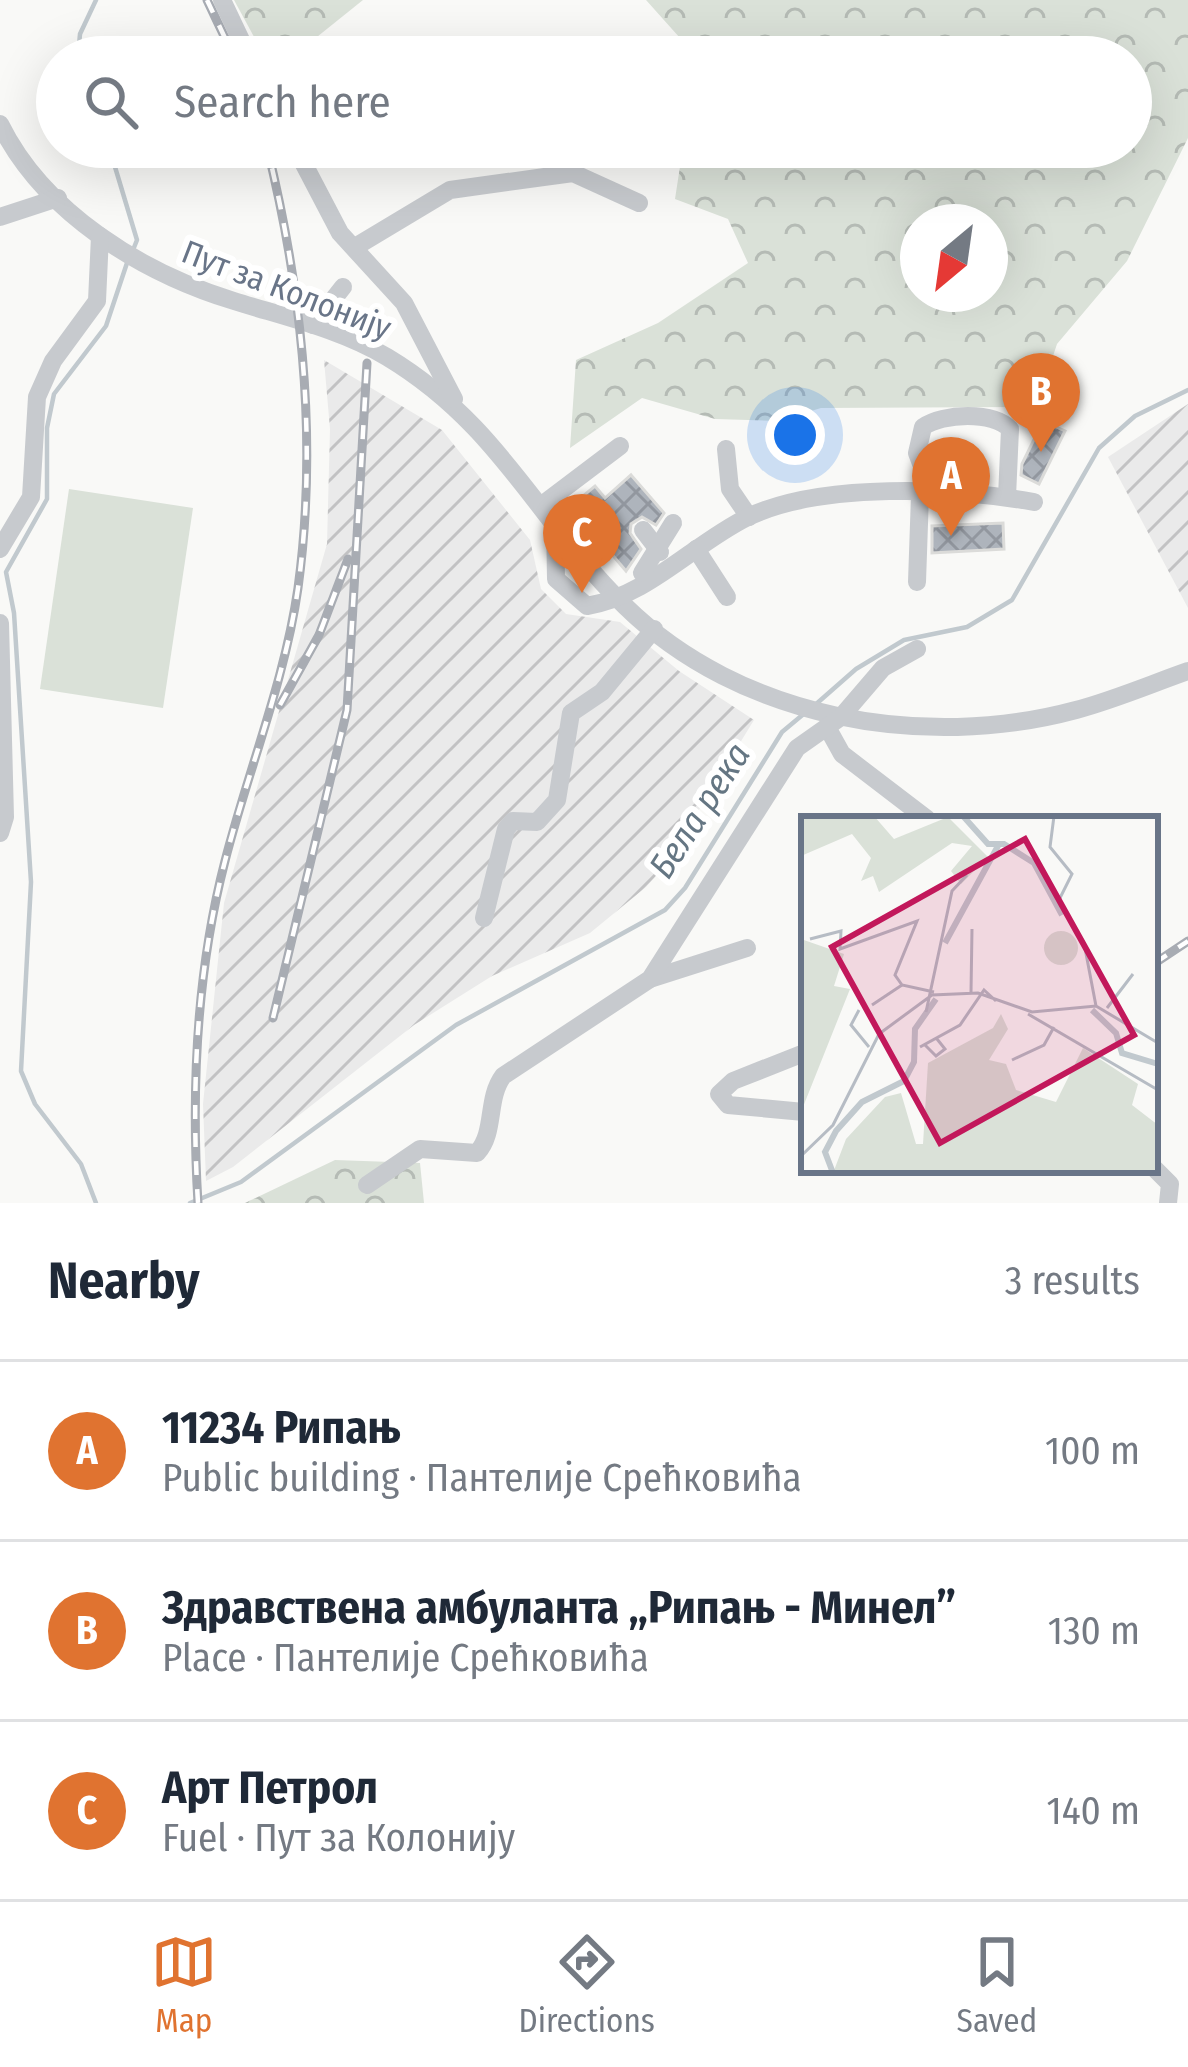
<!DOCTYPE html>
<meta charset="utf-8">
<style>
body{margin:0;font-family:"Fira Sans Condensed",sans-serif;background:#f2f2f3;color:#1f2937}
.compass{position:absolute;left:900px;top:204px;width:108px;height:108px;border-radius:50%;background:#fff;box-shadow:0 12px 48px #0002;rotate:209deg}
.you{position:absolute;left:795px;top:435px;width:42px;height:42px;margin:-30px;border:9px solid #fff;border-radius:50%;background:#1a73e8;box-shadow:0 0 0 18px #1a73e833}
.badge{display:grid;place-items:center;width:78px;height:78px;border-radius:50%;background:#e07330;color:#fff;font-size:39px;font-weight:700}
.pin{position:absolute;translate:-50% -99px;filter:drop-shadow(0 3px 6px #0008)}
.pin::after{content:'';position:absolute;top:63px;width:42px;height:36px;background:inherit;clip-path:polygon(0 0,100% 0,50% 100%)}
.list{margin:0;padding:0;list-style:none}
h2{display:flex;justify-content:space-between;align-items:center;height:156px;margin:0;padding:0 48px;font-size:51px}
h2 small{font-size:39px;font-weight:400;color:#747a83}
.list li{display:grid;grid-template-columns:78px 1fr auto;gap:36px;align-items:center;box-sizing:border-box;height:180px;padding:0 48px;border-top:3px solid #e0e1e3}
.list b{display:block;font-size:45px;white-space:nowrap}
.list p{margin:0;font-size:39px;white-space:nowrap;color:#747a83}
.list em{font-size:39px;font-style:normal;color:#747a83}
.icon{flex:none;width:66px;height:66px;fill:none;stroke:currentColor;stroke-width:2;stroke-linecap:round;stroke-linejoin:round}
.map{position:relative;flex:none;width:1188px;height:1203px;overflow:hidden}
.search{position:absolute;background:#fff;box-shadow:0 12px 48px #0002;left:36px;right:36px;top:36px;height:132px;display:flex;align-items:center;gap:30px;box-sizing:border-box;padding:0 42px;border-radius:66px;color:#747a83;font-size:45px}
.sheet{height:696px;background:#fff}
nav{display:flex;justify-content:space-around;align-items:center;box-sizing:border-box;height:168px;border-top:3px solid #e0e1e3;background:#fff;font-size:33px;color:#747a83}
nav a{display:grid;justify-items:center;gap:6px}
nav .on{color:#e07330}
.map>svg:first-child{display:block}
.industrial{fill:url(#industrial-furrows)}
.forest{fill:url(#forest-crowns);fill-rule:evenodd}
.pitch{fill:#dae1d8}
.lines{fill:none;stroke-linecap:round;stroke-linejoin:round}
.stream{stroke:#c1c9ce;stroke-width:4.5}
.building{fill:url(#building-cross-hatch);stroke:#dbdbd9;stroke-width:3}
.minor{stroke:#c7cace;stroke-width:18}
.rail-casing{stroke:#a8acb3;stroke-width:9}
.rail{stroke:#fff;stroke-width:4.5;stroke-dasharray:14;stroke-linecap:butt}
.labels{text-anchor:middle;stroke-width:12;stroke-linejoin:round;paint-order:stroke}
.street-label{font-size:33px;fill:#697588;stroke:#fff}
.water-label{font-size:36px;font-style:italic;fill:#657683;stroke:#fff}
.inset-river{fill:none;stroke:#c1c9ce;stroke-width:6}
.inset-road{fill:none;stroke:#b6bcc4;stroke-width:3}
.view{fill:#c2185b;fill-opacity:0.15;stroke:#c2185b;stroke-width:6}
.inset-edge{fill:none;stroke:#697588;stroke-width:6}
</style>
<div class="map">
<svg width="1188" height="1203" viewBox="0 0 1188 1203">
<defs>
<pattern id="industrial-furrows" width="10" height="10" patternUnits="userSpaceOnUse" patternTransform="scale(3)"><rect width="10" height="10" fill="#eaeaea"/><path d="M-1 1l2-2M0 10L10 0M9 11l2-2" fill="none" stroke="#c2c2c3"/></pattern>
<pattern id="forest-crowns" width="20" height="18" patternUnits="userSpaceOnUse" patternTransform="scale(3)"><rect width="20" height="18" fill="#dae1d8"/><path d="M2 6a3 3 0 1 1 6 0M12 15a3 3 0 1 1 6 0" fill="none" stroke="#b5bbb5"/></pattern>
<pattern id="building-cross-hatch" width="8" height="8" patternUnits="userSpaceOnUse" patternTransform="scale(3)"><rect width="8" height="8" fill="#aeb4bc"/><path d="M0 0l8 8M0 8l8-8" fill="none" stroke="#92979f"/></pattern>
</defs>
<rect width="100%" height="100%" fill="#f9f9f7"/>
<g class="industrial">
<polygon points="324,360 442,430 530,540 541,589 566,614 620,622 679,671 754,720 664,867 646,887 590,933 492,976 414,1025 233,1167 206,1181 203,1104 224,903 327,544 330,429"/>
<polygon points="1188,404 1188,608 1108,457"/>
</g>
<g class="forest">
<polygon points="234,0 363,0 292,57 265,57"/>
<path d="M646,0H1188V138L1127,261L1057,344L1036,407L821,408L778,421L715,419L642,398L570,448L576,360L658,323L748,263L728,219L675,199L683,147H1131V57H697ZM918,222H990V294H918Z"/>
<polygon points="335,1160 420,1163 424,1203 245,1203"/>
</g>
<polygon class="pitch" points="69,489 193,508 163,708 40,689"/>
<g class="lines">
<g class="stream">
<polyline points="78,57 80,34 96,0"/>
<polyline points="109,147 137,240 133,250"/>
<polyline points="815,705 856,669 904,640 967,627 1012,600 1099,448 1135,416 1188,390"/>
<polyline points="96,1203 81,1164 35,1104 21,1071 31,882 14,613 6,572 47,499 47,428 54,394 106,326 128,260"/>
<polyline points="190,1203 241,1182 456,1025 665,910 685,888 782,732 806,712"/>
</g>
</g>
<g class="building">
<polygon points="1043,421 1065,431 1039,484 1021,475 1022,464"/>
<polygon points="631,475 664,513 656,525 642,517 631,524 630,533 641,549 626,571 571,506 595,486 605,498"/>
<polygon points="1003,523 1004,549 932,553 932,526"/>
</g>
<g class="lines">
<g class="minor">
<polyline points="222,0 249,57"/>
<path d="M0,124C44,213 142,273 234,301C285,317 340,329 387,357C500,425 536,519 625,606C740,719 924,751 1076,710C1114,700 1151,684 1188,671"/>
<polyline points="295,147 340,233 404,303 454,399"/>
<polyline points="0,217 58,198"/>
<polyline points="355,247 450,190 573,173 639,203"/>
<polyline points="313,325 343,287"/>
<polyline points="726,449 730,489 749,517"/>
<path d="M933,495L917,453L923,427C943,413 993,411 1010,429L1007,497"/>
<polyline points="542,505 620,446"/>
<path d="M555,521L556,579L587,606C648,596 693,544 748,517C821,482 956,488 1034,502"/>
<polyline points="643,530 660,552"/>
<polyline points="0,549 31,497 37,397 53,361 97,301 100,236"/>
<polyline points="696,549 727,597"/>
<polyline points="642,573 673,523"/>
<polyline points="917,582 920,495"/>
<polyline points="0,623 5,817 0,833"/>
<polyline points="827,727 842,754 927,819"/>
<polyline points="484,918 506,829 513,821 537,822 557,800 571,713 602,692 654,629"/>
<polyline points="650,979 747,948"/>
<polyline points="804,1053 733,1081 719,1094 728,1105 804,1112"/>
<polyline points="1155,1169 1170,1184 1168,1203"/>
<path d="M367,1185L420,1149L477,1153C496,1132 486,1099 503,1076L650,979L797,748L841,717L883,668L917,649"/>
</g>
<g class="rail-casing">
<g id="rail">
<polyline points="207,0 234,57"/>
<polyline points="280,705 319,635 348,559"/>
<polyline points="1155,963 1188,941"/>
<polyline points="273,1018 347,710 367,363"/>
<path d="M198,1203C191,1088 196,973 225,861C248,771 285,680 298,588C318,441 302,290 267,147"/>
</g>
</g>
<use href="#rail" class="rail"/>
</g>
<g class="labels">
<g class="street-label">
<text transform="translate(287 289) rotate(21)" y="12">Пут за Колонију</text>
</g>
<g class="water-label">
<text transform="translate(699 810) rotate(-57)" y="13">Бела река</text>
</g>
</g>
<g transform="translate(801 816)">
<rect width="357" height="357" fill="#f9f9f7"/>
<path d="M0,0H73L93,23L147,1L187,41L160,68L150,55L171,30L151,27L78,76L72,60L60,65L70,42L51,18L0,40ZM0,123L43,138L33,170L49,173L0,296ZM200,198L207,213L188,244L205,248L215,274L255,286L282,232L337,268L331,289L357,309V357H32L45,323L84,281L100,277L115,328H122L127,247L192,212Z" fill="#dae1d8"/>
<path d="M243 132a17 17 0 1 1 34 0a17 17 0 1 1-34 0Z" fill="#dae1d8"/>
<path class="inset-river" d="M162,0L187,28H203L233,47L261,99M144,127L198,28M291,194L315,217L321,237L357,248M32,357L24,336L35,315L61,286L103,265L113,246L114,213L135,183"/>
<path class="inset-road" d="M253,0L249,31L271,58L258,84L283,127L295,190M9,123L40,115L39,133L116,105L94,159L101,169L133,176M170,176L171,113M71,189L101,169M306,192L332,158M58,194L50,209L68,231M125,196L151,75L166,59M227,198L357,274M124,229L135,240L144,233L136,223M119,231L159,209L183,174L195,185M211,244L243,229L253,211M0,340L32,309L78,218L131,179L177,177L231,196L295,190L357,227"/>
<path class="view" d="M224,23L333,219L139,327L31,131Z"/>
<rect width="357" height="357" class="inset-edge"/>
</g>
</svg>
<svg class="compass" viewBox="-18 -18 36 36"><path d="M0-13l5 13h-10z" fill="#e53935"/><path d="M0 13l5-13h-10z" fill="#747a83"/></svg>
<div class="you"></div>
<div class="pin badge" style="left:951px;top:536px">A</div>
<div class="pin badge" style="left:1041px;top:452px">B</div>
<div class="pin badge" style="left:582px;top:593px">C</div>
<div class="search"><svg class="icon" aria-label="search" viewBox="0 0 24 24"><circle cx="10" cy="10" r="6"/><path d="M15 15l6 6"/></svg>Search here</div>
</div>
<section class="sheet">
<h2>Nearby<small>3 results</small></h2>
<ul class="list">
<li><span class="badge">A</span><div><b>11234 Рипањ</b><p>Public building · Пантелије Срећковића</p></div><em>100 m</em></li>
<li><span class="badge">B</span><div><b>Здравствена амбуланта „Рипањ - Минел”</b><p>Place · Пантелије Срећковића</p></div><em>130 m</em></li>
<li><span class="badge">C</span><div><b>Арт Петрол</b><p>Fuel · Пут за Колонију</p></div><em>140 m</em></li>
</ul>
</section>
<nav>
<a class="on"><svg class="icon" aria-label="map" viewBox="0 0 24 24"><path d="M3 6l6-2 6 2 6-2v14l-6 2-6-2-6 2zM9 4v14M15 6v14"/></svg>Map</a>
<a><svg class="icon" aria-label="directions" viewBox="0 0 24 24"><path d="M12 3l9 9-9 9-9-9zM9 14v-3h6M13 9l2 2-2 2"/></svg>Directions</a>
<a><svg class="icon" aria-label="saved" viewBox="0 0 24 24"><path d="M7 4h10v16l-5-4-5 4z"/></svg>Saved</a>
</nav>
